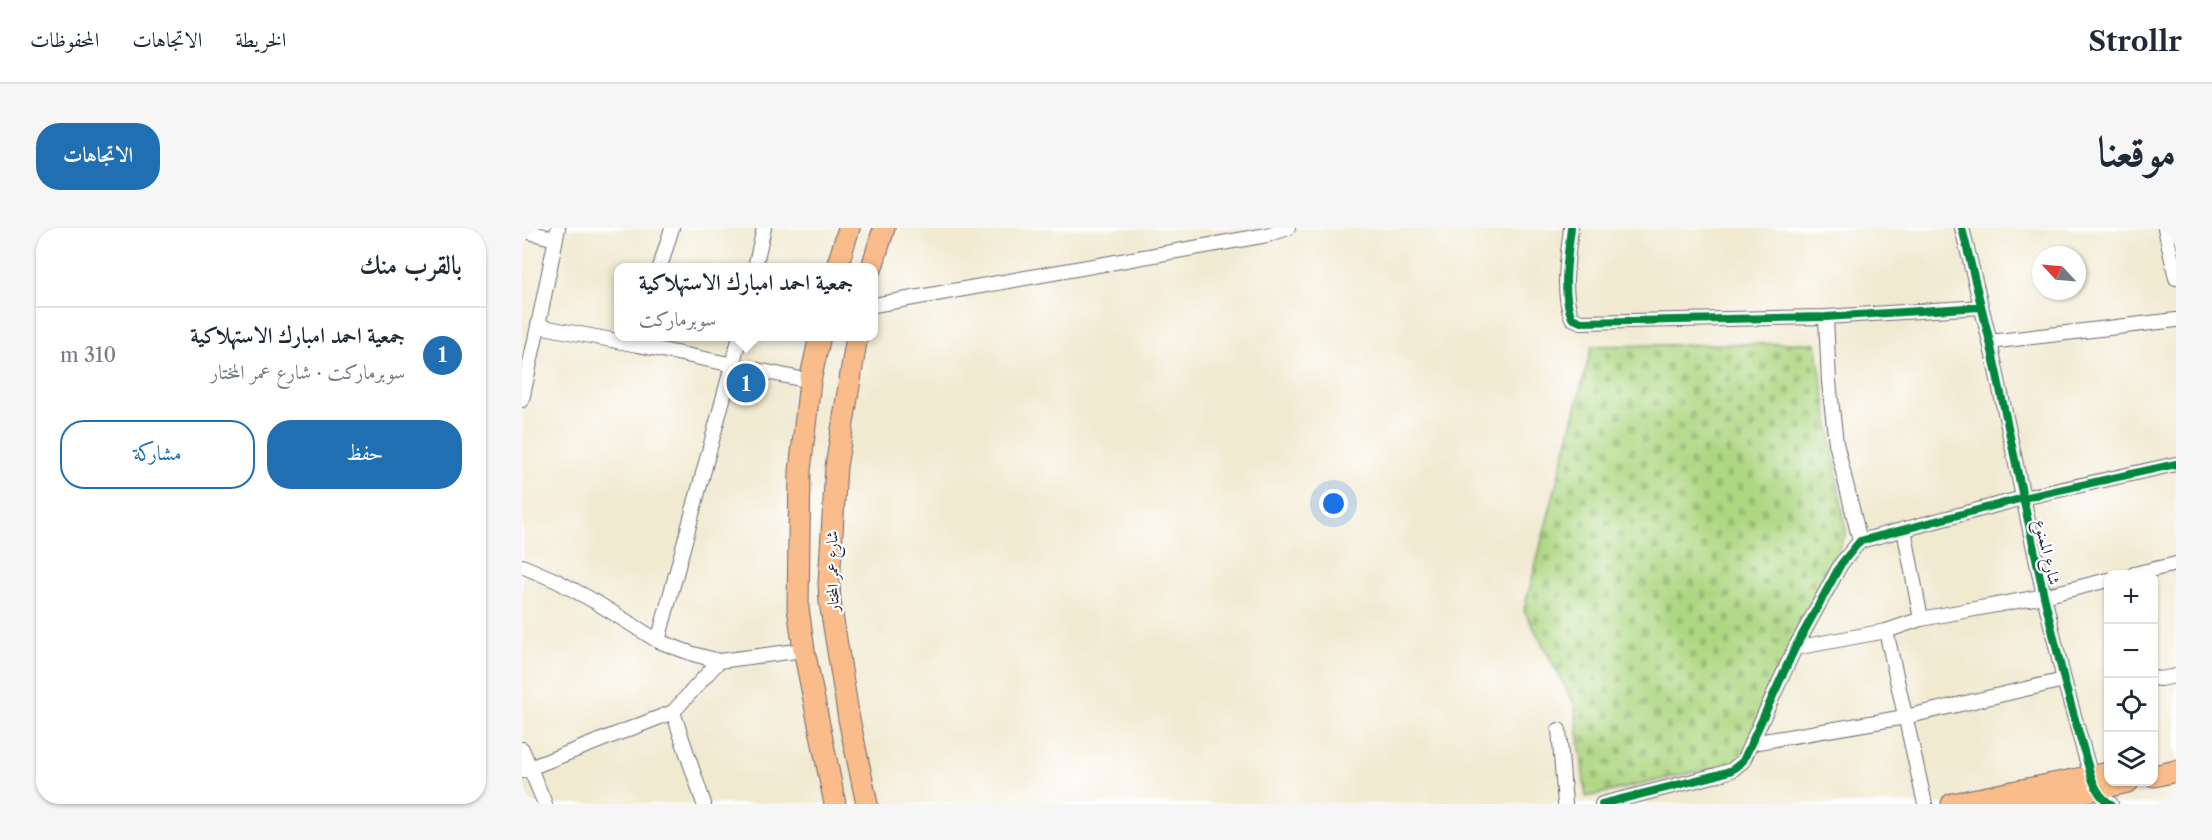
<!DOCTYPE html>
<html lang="ar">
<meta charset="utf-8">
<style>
body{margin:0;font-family:"Libre Caslon Text",Amiri,serif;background:#f6f6f7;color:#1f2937;direction:rtl}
.controls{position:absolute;right:18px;bottom:18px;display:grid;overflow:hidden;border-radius:12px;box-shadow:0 2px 4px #0004}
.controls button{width:54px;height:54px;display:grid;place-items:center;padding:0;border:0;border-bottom:2px solid #e0e1e3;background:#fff;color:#1f2937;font:30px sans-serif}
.compass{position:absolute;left:1510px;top:18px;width:54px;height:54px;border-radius:50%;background:#fff;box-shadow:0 2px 4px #0004;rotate:296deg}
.you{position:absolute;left:812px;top:276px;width:21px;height:21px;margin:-15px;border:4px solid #fff;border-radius:50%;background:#1a73e8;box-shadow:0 0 0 9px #1a73e833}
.badge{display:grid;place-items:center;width:39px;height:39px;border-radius:50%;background:#1f6fb2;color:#fff;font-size:20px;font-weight:700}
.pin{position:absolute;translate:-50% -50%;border:3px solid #fff;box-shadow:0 2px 6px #0006}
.popup{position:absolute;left:92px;top:35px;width:264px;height:78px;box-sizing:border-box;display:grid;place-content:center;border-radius:12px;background:#fff;filter:drop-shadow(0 2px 4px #0005);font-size:20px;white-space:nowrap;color:#747a83}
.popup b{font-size:22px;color:#1f2937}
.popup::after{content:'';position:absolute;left:50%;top:100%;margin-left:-12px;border:12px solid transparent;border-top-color:#fff}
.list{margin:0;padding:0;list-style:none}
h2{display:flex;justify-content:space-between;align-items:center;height:78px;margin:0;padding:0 24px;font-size:26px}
h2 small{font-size:20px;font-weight:400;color:#747a83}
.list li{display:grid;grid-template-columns:39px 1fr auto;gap:18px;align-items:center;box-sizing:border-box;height:96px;padding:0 24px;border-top:2px solid #e0e1e3}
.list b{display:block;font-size:22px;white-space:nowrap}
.list p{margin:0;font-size:20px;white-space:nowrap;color:#747a83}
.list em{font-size:20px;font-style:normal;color:#747a83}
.actions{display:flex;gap:12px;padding:18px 24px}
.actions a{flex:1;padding:14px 0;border:2px solid #1f6fb2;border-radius:24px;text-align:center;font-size:21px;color:#1f6fb2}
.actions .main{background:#1f6fb2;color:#fff}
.icon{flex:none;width:33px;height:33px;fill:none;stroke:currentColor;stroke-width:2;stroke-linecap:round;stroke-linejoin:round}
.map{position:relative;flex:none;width:1654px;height:576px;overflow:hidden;direction:ltr;border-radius:24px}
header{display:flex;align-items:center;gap:36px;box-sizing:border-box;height:84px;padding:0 30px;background:#fff;border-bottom:2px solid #e0e1e3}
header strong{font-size:28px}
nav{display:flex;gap:33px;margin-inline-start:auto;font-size:21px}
.intro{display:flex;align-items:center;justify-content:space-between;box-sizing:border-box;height:144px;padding:0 36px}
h1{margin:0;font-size:42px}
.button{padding:15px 27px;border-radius:24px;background:#1f6fb2;color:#fff;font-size:21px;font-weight:700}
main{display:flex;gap:36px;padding:0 36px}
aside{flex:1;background:#fff;border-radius:24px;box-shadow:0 2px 4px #0004}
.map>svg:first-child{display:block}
.cemetery{fill:url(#cemetery-stones);stroke:#687c5e;stroke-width:1.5}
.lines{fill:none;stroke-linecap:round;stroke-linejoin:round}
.minor-casing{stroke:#6a686f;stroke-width:16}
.primary-casing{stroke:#6a686f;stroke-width:23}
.minor{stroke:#fff;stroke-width:14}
.primary{stroke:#f9bc8a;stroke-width:21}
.cycleway-casing{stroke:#fff;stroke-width:11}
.cycleway{stroke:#00873e;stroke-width:8}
.labels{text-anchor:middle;stroke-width:4.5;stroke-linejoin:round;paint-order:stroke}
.street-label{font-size:16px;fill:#22223b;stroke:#fff}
</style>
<header>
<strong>Strollr</strong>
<nav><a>الخريطة</a><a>الاتجاهات</a><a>المحفوظات</a></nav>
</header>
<div class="intro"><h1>موقعنا</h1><a class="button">الاتجاهات</a></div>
<main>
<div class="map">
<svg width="1654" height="576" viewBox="0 0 1654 576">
<defs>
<pattern id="cemetery-stones" width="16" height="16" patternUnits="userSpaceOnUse" patternTransform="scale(1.5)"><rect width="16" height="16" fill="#aed782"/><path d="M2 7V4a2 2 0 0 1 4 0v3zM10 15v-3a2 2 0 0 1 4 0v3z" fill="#95b871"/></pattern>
</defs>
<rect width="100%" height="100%" fill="#fff"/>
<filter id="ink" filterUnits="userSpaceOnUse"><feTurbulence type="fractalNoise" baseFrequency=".0167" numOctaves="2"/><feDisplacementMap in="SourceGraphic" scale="12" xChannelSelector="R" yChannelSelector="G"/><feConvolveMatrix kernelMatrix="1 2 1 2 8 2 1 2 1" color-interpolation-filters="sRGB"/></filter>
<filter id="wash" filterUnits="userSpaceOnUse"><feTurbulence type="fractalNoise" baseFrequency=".008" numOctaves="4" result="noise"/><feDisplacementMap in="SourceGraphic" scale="24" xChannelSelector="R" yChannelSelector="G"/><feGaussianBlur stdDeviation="1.35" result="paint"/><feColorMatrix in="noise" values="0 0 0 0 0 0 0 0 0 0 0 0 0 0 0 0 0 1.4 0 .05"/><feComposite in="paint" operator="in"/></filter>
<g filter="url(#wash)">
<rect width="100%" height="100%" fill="#f1e9d0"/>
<polygon class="cemetery" points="1294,115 1324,305 1221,533 1064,569 1053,477 1002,382 1070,118"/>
</g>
<g filter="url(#ink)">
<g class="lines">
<g class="minor-casing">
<g id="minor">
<polyline points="36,0 16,98 116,117 118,108"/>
<path d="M1049,0C1046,28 1039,64 1050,90L1059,94L1304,89L1459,79"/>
<path d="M1440,0L1468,114L1522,368L1542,452L1569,548C1573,559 1578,570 1589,576"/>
<polyline points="1643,0 1654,50"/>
<polyline points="0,2 33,11"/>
<polyline points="138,39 150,0"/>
<polyline points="233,39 242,0"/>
<polyline points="352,77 745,7 766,0"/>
<polyline points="1304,89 1307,154 1314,215 1338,313"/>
<polyline points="1468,114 1654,92"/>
<polyline points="116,117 288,153"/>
<polyline points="0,172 16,98"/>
<polyline points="1382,301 1399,391"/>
<polyline points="0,338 35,353 72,373 136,413 171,426 197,433 282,422"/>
<polyline points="1612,346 1654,336"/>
<polyline points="1364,403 1403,576"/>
<polyline points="136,413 218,108"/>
<polyline points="1273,420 1364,403 1399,391 1522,368 1586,352"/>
<polyline points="1632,450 1638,451 1654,448"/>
<polyline points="151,484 182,576"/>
<polyline points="1037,502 1043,576"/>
<polyline points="1230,515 1383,489 1542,452"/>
<polyline points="0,521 23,576"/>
<polyline points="0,543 151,484 197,433"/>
<polyline points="1080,576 1195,547 1210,542 1221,533 1273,420 1319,336 1338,313 1501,270 1654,236"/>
</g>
</g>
<g class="primary-casing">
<g id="primary">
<polyline points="315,39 327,0"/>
<polyline points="350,39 362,0"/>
<polyline points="298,108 288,153 278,243 276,380 282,422 313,576"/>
<polyline points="335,108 314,239 307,355 308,374 327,491 345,576"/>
<polyline points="1632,548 1654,543"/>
<polyline points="1430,576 1586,545"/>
<polyline points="1506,576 1606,554"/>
</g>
</g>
<use href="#minor" class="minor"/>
<use href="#primary" class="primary"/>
<g class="cycleway-casing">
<g id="cycleway">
<path d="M1049,0C1046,28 1039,64 1050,90L1059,94L1304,89L1459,79"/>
<path d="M1440,0L1468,114L1522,368L1542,452L1569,548C1573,559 1578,570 1589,576"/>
<polyline points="1080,576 1195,547 1210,542 1221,533 1273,420 1319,336 1338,313 1501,270 1654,236"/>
</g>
</g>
<use href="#cycleway" class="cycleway"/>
</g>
</g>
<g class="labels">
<g class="street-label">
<text transform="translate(1526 324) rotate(77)" y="6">شارع الممنوع</text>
<text transform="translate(310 343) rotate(-91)" y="6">شارع عمر المختار</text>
</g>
</g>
</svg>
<div class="controls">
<button>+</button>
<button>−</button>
<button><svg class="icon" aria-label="locate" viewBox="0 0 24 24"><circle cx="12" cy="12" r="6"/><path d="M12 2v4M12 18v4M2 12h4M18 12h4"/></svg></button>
<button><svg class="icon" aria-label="layers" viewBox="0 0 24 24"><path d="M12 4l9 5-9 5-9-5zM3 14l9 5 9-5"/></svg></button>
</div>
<svg class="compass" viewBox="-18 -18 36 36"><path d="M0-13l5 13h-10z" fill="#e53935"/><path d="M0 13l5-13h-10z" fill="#747a83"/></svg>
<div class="you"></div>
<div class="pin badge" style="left:224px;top:155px">1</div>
<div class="popup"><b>جمعية احمد امبارك الاستهلاكية</b>سوبرماركت</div>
</div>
<aside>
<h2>بالقرب منك<small></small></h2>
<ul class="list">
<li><span class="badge">1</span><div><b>جمعية احمد امبارك الاستهلاكية</b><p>سوبرماركت · شارع عمر المختار</p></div><em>310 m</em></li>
</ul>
<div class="actions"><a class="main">حفظ</a><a>مشاركة</a></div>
</aside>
</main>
